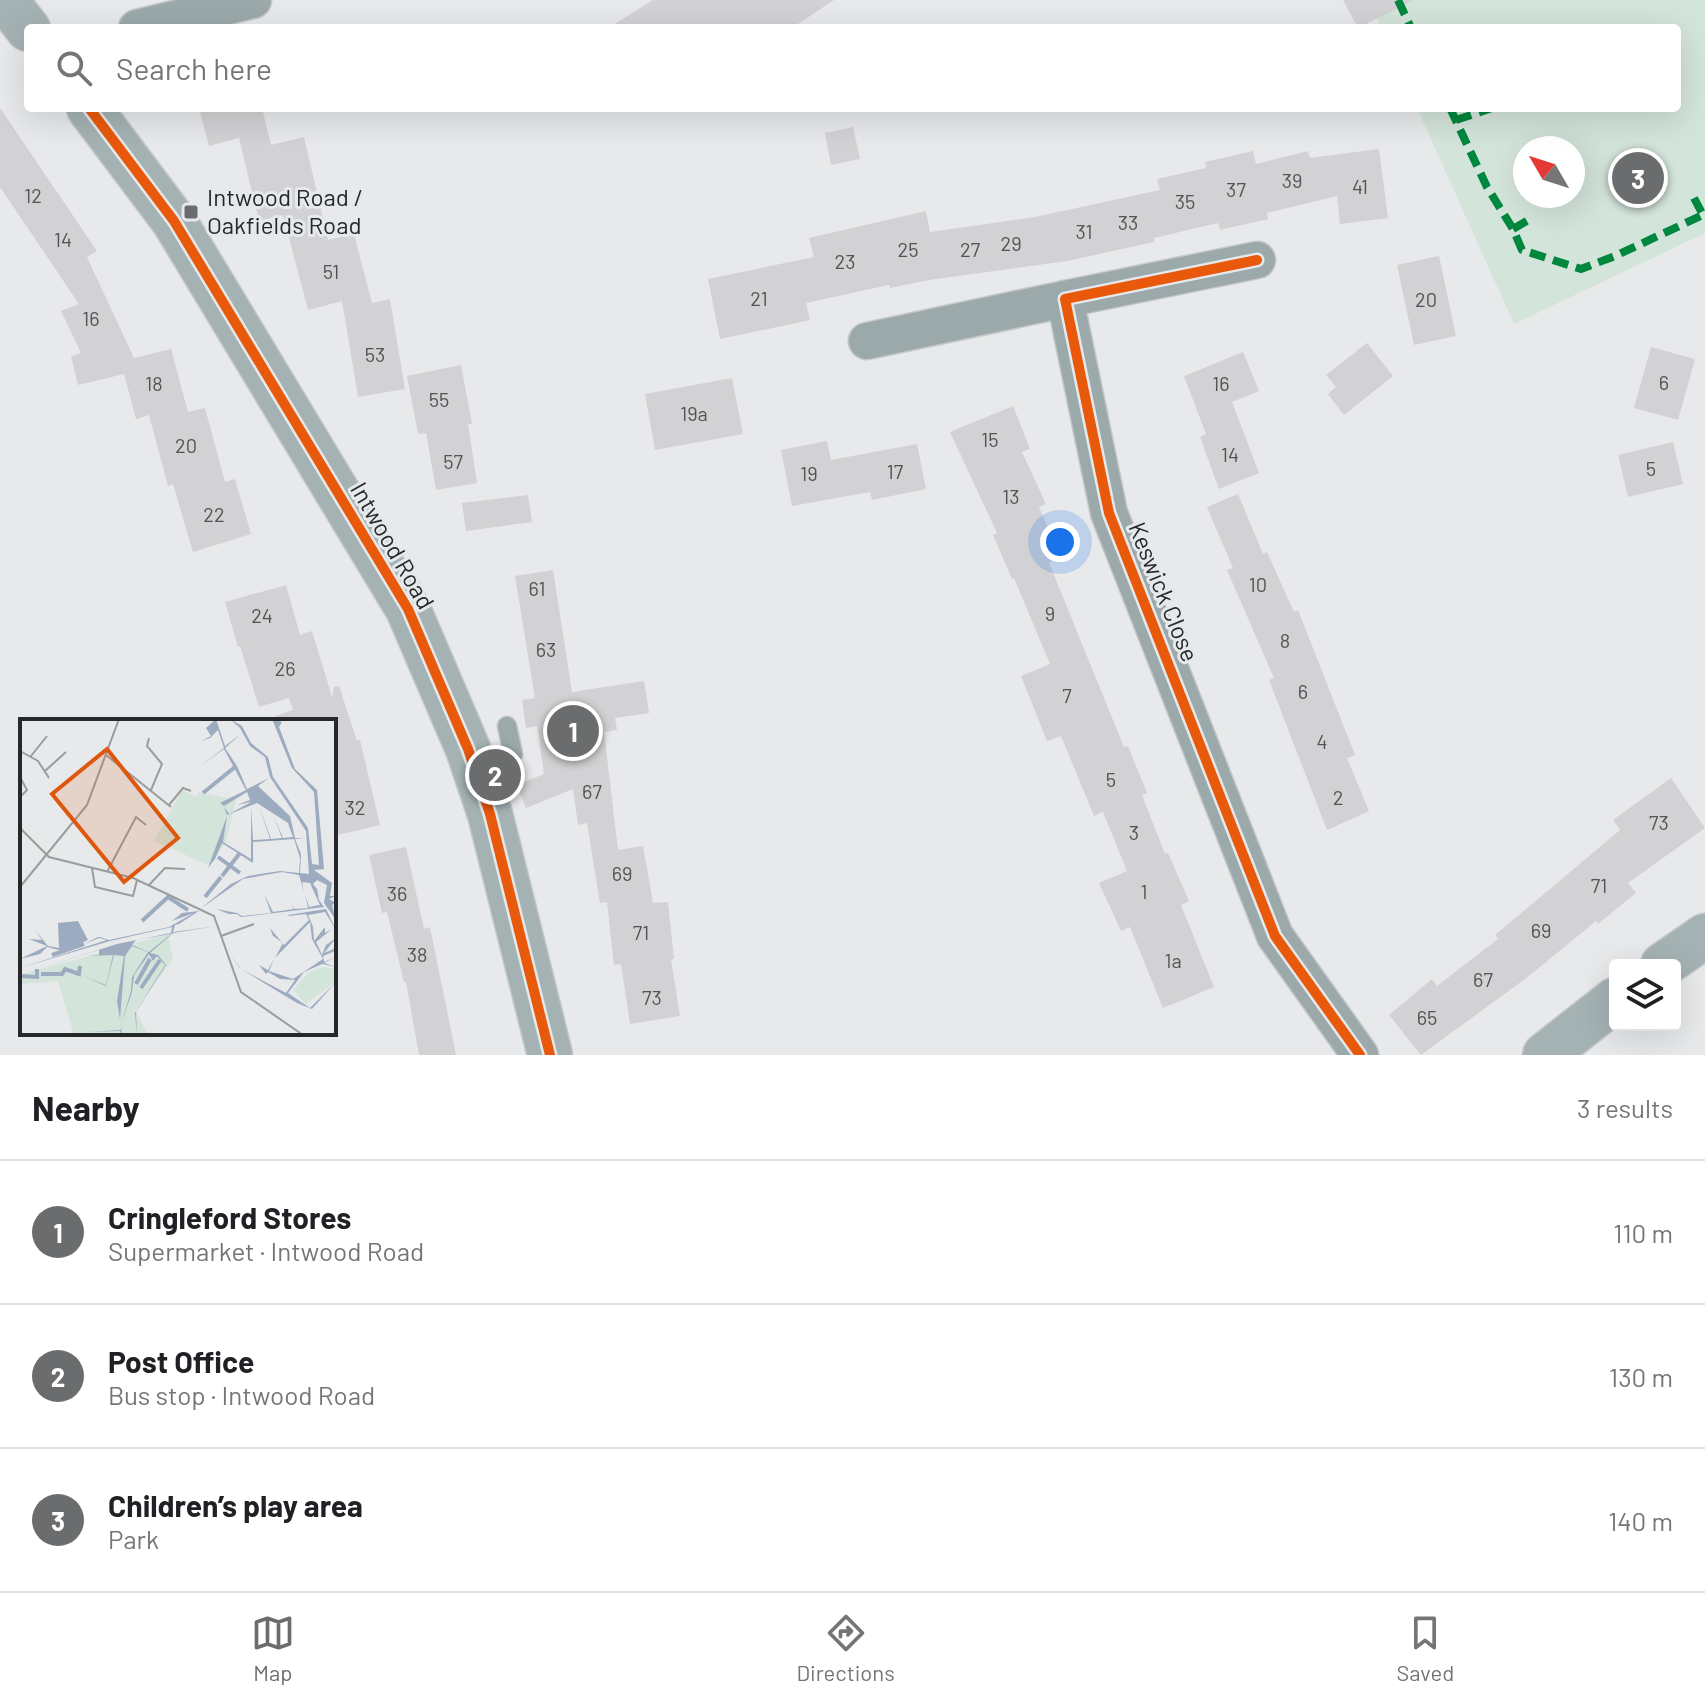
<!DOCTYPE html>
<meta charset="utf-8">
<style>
body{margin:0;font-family:Barlow,sans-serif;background:#f6f6f6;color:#202124}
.controls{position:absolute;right:24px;bottom:24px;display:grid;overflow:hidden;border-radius:8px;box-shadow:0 8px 32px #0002}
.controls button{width:72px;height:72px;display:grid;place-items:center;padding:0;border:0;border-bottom:2px solid #e0e0e0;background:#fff;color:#202124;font:40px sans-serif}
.compass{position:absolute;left:1513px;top:136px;width:72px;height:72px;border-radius:50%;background:#fff;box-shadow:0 8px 32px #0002;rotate:309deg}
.you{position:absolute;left:1060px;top:542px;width:28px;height:28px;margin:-20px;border:6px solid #fff;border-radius:50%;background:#1a73e8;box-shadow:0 0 0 12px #1a73e833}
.badge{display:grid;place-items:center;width:52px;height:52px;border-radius:50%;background:#6a6c6d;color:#fff;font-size:26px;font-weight:700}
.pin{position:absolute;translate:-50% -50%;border:4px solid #fff;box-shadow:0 2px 8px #0006}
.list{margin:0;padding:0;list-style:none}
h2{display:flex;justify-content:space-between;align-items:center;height:104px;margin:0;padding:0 32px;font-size:34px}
h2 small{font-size:26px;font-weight:400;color:#757577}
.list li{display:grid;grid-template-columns:52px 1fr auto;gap:24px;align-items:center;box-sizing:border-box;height:144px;padding:0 32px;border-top:2px solid #e0e0e0}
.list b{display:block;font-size:30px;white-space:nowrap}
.list p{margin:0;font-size:26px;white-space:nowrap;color:#757577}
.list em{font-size:26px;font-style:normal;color:#757577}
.icon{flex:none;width:44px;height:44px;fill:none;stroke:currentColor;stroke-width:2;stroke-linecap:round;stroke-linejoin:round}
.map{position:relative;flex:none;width:1705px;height:1055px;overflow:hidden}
.search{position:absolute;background:#fff;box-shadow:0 8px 32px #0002;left:24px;right:24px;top:24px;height:88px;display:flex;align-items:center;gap:20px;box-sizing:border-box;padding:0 28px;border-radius:8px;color:#757577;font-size:30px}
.sheet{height:536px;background:#fff}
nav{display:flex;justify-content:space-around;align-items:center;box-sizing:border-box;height:112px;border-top:2px solid #e0e0e0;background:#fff;font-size:22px;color:#757577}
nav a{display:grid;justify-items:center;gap:4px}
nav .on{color:#6a6c6d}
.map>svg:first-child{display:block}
.green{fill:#d3e4da;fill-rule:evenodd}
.building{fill:#d2d2d4}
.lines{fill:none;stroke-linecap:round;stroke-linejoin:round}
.lane-casing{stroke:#c5c6c7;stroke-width:21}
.street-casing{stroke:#c5c6c7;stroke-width:39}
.secondary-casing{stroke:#c5c6c7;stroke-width:47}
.lane{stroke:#9ba9ab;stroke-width:18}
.street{stroke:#9ba9ab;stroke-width:36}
.secondary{stroke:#a4b2b4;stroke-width:44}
.quiet{stroke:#00873e;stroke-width:8;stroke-dasharray:16 8;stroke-linecap:butt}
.cycleway-casing{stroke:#e6e9ec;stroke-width:15}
.cycleway{stroke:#e8590c;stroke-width:10}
.poi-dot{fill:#6a6c6d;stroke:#e6e9ec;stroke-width:3}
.labels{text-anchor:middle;stroke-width:6;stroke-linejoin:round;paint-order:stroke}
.number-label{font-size:20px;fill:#525354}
.poi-label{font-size:24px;fill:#262829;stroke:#e6e9ec;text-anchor:start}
.street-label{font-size:24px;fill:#262829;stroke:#e6e9ec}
.inset-river{fill:none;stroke:#9dabc0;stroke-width:4}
.inset-road{fill:none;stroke:#9a9c9d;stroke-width:2}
.view{fill:#de570d;fill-opacity:0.15;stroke:#de570d;stroke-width:4}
.inset-edge{fill:none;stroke:#262829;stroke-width:4}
</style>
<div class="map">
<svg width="1705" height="1055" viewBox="0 0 1705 1055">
<rect width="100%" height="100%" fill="#e7e9eb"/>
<path class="green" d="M1368,0H1705V233L1514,324L1417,108H1677V28H1381ZM1525,148H1573V196H1525Z"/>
<g class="building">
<polygon points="653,0 834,0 792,28 608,28"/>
<polygon points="1343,0 1414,0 1358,28"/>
<polygon points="0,108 97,251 87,257 134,358 171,349 188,412 205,408 225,482 235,479 251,534 193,552 173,484 168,486 149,415 136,419 124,374 78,385 71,356 81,353 61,311 79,304 0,187"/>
<polygon points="199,108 262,108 271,145 304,137 328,240 354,234 372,303 390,299 405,389 358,397 342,301 308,310 283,215 259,221 239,138 209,146"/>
<polygon points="853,127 860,159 831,165 825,133"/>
<polygon points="1379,149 1388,218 1340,224 1337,196 1267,213 1268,219 1220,230 1218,223 1154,238 1154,242 1067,261 929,280 890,288 889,285 806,303 810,320 720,339 708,279 814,257 809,238 926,211 930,232 1035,217 1160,190 1157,179 1206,168 1205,162 1253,151 1256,164 1308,151 1310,158"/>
<polygon points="1439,256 1456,336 1414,345 1397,265"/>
<polygon points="1367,343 1393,376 1344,415 1328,394 1336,387 1326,375"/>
<polygon points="1651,347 1695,359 1678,420 1634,408"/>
<polygon points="1243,352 1259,391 1232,402 1259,473 1219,489 1200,437 1206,434 1184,376"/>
<polygon points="461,365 472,424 468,424 477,483 436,490 426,433 418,434 407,376"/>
<polygon points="732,378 743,434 655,450 645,394"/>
<polygon points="1013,406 1030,449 1022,452 1046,504 1039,507 1061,558 1049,563 1124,747 1128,746 1147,793 1142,795 1165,854 1168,853 1189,901 1181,905 1214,987 1163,1008 1130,927 1121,931 1099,883 1127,871 1103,812 1094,816 1061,736 1047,741 1021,676 1050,664 1014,578 1012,579 993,535 997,533 950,432"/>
<polygon points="827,441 831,460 917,444 926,489 872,500 870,492 792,506 781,450"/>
<polygon points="1673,442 1683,484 1628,497 1618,455"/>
<polygon points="1238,494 1263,554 1267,552 1294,612 1298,610 1355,755 1347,758 1369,811 1327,830 1269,680 1274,678 1227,570 1233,568 1207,507"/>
<polygon points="528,495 532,522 466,531 462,503"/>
<polygon points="553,570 572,692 644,681 649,713 615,718 617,730 604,732 618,850 643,846 653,903 668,902 674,959 671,959 680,1016 630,1024 621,964 614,965 607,902 600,903 587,823 578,825 573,789 526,808 517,785 544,774 537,726 526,728 522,700 535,698 515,576"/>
<polygon points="286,585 300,635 312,631 332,697 334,687 339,686 357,741 360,740 380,825 334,836 334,721 276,721 275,716 293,710 289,698 259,707 240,646 238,647 225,602"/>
<polygon points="1671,778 1705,828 1628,883 1636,893 1598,924 1596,921 1529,976 1421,1055 1389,1015 1432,979 1437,986 1498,939 1495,935 1620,830 1613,820"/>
<polygon points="406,847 424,929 430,927 456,1055 419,1055 406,982 404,982 387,912 382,913 369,855"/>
</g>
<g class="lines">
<g class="lane-casing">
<polyline id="lane" points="472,761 513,754 507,726"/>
</g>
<g class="street-casing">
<g id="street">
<polyline points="137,28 253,0"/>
<polyline points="1257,260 1065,299 1109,513 1275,936 1360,1055"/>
<polyline points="867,341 1065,299"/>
</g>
</g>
<g class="secondary-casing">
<g id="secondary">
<polyline points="5,0 28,29"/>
<polyline points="89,108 174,221 408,609 468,749 490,814 550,1055"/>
<polyline points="1663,965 1705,936"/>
<polyline points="1545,1055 1615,1000"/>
</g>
</g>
<use href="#lane" class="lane"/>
<use href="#street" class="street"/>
<use href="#secondary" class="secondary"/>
<g class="quiet">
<polyline points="1398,0 1411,28"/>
<polyline points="1450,108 1487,187 1513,229 1522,250 1581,269 1615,256 1705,214"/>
<polyline points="1456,120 1492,108"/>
<polyline points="1694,198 1703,215"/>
<polyline points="1513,229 1530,219"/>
</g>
<g class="cycleway-casing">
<g id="cycleway">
<polyline points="89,108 174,221 408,609 468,749 490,814 550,1055"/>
<polyline points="1257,260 1065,299 1109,513 1275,936 1360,1055"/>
</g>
</g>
<use href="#cycleway" class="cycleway"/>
</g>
<rect class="poi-dot" x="183" y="204" width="16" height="16" rx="4"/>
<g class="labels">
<g class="number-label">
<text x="1292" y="188">39</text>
<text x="1360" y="194">41</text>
<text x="1236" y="197">37</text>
<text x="33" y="203">12</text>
<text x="1185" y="209">35</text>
<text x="1128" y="230">33</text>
<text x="1084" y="239">31</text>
<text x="63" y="247">14</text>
<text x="1011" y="251">29</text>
<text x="908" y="257">25</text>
<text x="970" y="257">27</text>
<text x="845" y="269">23</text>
<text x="331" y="279">51</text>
<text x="759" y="306">21</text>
<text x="1426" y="307">20</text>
<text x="91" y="326">16</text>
<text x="375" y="362">53</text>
<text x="1664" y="390">6</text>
<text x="154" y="391">18</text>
<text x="1221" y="391">16</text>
<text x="439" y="407">55</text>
<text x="694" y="421">19a</text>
<text x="990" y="447">15</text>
<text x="186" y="453">20</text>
<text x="1230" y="462">14</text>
<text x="453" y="469">57</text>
<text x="1651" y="476">5</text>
<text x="895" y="479">17</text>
<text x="809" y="481">19</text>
<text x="1011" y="504">13</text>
<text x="214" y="522">22</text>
<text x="1258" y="592">10</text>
<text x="537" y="596">61</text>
<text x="1050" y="621">9</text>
<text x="262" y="623">24</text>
<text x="1285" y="648">8</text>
<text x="546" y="657">63</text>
<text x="285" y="676">26</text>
<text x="1303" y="699">6</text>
<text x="1067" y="703">7</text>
<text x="1322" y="749">4</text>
<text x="1111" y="787">5</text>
<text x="592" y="799">67</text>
<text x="1338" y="805">2</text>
<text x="355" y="815">32</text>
<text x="1659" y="830">73</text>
<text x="1134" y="840">3</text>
<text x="622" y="881">69</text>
<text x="1599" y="893">71</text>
<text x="1144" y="899">1</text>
<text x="397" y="901">36</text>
<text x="1541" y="938">69</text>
<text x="641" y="940">71</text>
<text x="417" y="962">38</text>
<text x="1173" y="968">1a</text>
<text x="1483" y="987">67</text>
<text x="652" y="1005">73</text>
<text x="1427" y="1025">65</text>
</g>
<g class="poi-label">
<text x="207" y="206">Intwood Road /<tspan x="207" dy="28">Oakfields Road</tspan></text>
</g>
<g class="street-label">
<text transform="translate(392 546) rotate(60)" y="8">Intwood Road</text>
<text transform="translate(1163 592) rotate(68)" y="8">Keswick Close</text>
</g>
</g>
<g transform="translate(20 719)">
<rect width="316" height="316" fill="#e7e9eb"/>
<path d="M162,71L176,78L179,73L216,81L206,123L188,146L134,122ZM148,215L153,240L115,291L128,316H54L38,262L0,265V256ZM303,248L316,250V262L286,285L273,271L288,254Z" fill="#d3e4da"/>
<path d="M196,0L205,27L221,15L205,29L217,47L227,70L249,59L238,67L270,97L275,119H285L275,120L281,135L280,154L289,155L286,112L250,58L245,38L230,27L220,9L210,0L222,7L231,24L248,38L253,58L288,109L292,145L299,146L294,73L272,49L252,0L262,3L259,8L275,50L297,71L304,150L294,151L312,164L310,177H316L309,180L316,184L312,186L316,201L304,184L307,166L297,161L293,165L297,170L299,181L304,188L221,198L217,195H209L196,190L217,194L222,197L251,194L244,175L253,193L274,190L271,185L275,190L288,189L285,175L289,188L300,186L290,164L282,163L284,173L279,156L262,153L223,160L180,190L211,165L228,157L260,152L279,154L280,139L274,120L233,123V144L202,124L195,140L188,149L207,97L203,123L231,140V88L233,121L250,120L239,87L251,120L262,119L253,96L263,119L273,118L268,104L237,84L207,96L204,88L209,95L231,83L217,86L230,81L227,73L204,87L200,84L226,71L204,30L178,49L204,29L198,11L190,19L181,22L191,17L186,9ZM306,190L316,211L305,193L288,196L293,208L294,222L305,208V214L312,210L296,223L302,236L306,226L316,219L304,234L316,229L315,232L303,237L304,243L316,238L304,244L316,248L302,245L284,253L268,274L290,289L316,263L292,290L277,284L221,250L219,248L211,236L221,250L266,274L275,261L260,260L248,253L246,255L239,246L248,251L254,240L249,252L273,260L303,240L292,220L290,203L255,239L263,224L253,217L250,209L264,226L289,201L286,195L269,197L268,196ZM179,192L159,205L155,206L153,213L197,207L153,214L130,234L138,236L146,246L116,293L117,316L115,294L145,246L137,237L133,242L129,235L114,256L112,273L101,305L102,316L100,312L68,313L101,311V305L111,272L112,258L128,233L112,227L105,237L100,300L97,282L104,237L94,236L86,267L63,257L86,266L93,236L67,237L79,236V231L0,256L97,225L151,214L152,208L90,222L0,249L87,221L79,219L72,222L64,225L78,218H80L89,221L149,208L174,194L152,202L162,194ZM151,215L129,233L112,226L116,221ZM58,202L68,221L43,232L27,228L20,235L0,240L27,227L9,220L22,221L15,211L28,227L39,229L38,204Z" fill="#9dabc0" fill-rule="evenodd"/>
<path class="inset-river" d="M183,74L215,48M198,138L220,154M202,157L220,134M185,178L201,158M122,202L148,178L168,191M32,236L64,225M21,255H42L45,250L59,255L60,247M0,257L17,258V250M116,265L130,240M121,269L140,241"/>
<path class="inset-road" d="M129,19L127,27L142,45L131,71M0,32L18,42L29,59M86,36L151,88M11,37L27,17M25,52L46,33M0,58L7,71L0,78M149,86L163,69L171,72M0,109L29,138L113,159L194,197L221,273L283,316M72,149L75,168L113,177L117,161M87,153L116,98L126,106M129,166L145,149L165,150M0,168L67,86L99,0M201,217L234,205"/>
<path class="view" d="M87,30L158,119L104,163L32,75Z"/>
<rect width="316" height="316" class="inset-edge"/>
</g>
</svg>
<div class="controls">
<button><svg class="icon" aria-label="layers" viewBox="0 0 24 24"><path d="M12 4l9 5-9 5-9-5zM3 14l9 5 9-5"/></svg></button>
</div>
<svg class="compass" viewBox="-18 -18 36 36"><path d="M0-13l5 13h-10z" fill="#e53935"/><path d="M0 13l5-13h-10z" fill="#757577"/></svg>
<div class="you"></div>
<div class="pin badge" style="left:573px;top:731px">1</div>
<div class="pin badge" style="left:495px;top:775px">2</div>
<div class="pin badge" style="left:1638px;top:178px">3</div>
<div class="search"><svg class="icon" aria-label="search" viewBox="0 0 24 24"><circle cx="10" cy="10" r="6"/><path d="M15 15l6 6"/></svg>Search here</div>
</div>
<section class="sheet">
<h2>Nearby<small>3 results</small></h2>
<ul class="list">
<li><span class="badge">1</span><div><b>Cringleford Stores</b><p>Supermarket · Intwood Road</p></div><em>110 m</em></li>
<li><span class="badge">2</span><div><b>Post Office</b><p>Bus stop · Intwood Road</p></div><em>130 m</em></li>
<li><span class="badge">3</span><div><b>Children’s play area</b><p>Park</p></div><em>140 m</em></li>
</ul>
</section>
<nav>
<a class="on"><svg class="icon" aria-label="map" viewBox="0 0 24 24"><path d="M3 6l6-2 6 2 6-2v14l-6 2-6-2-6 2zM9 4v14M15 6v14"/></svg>Map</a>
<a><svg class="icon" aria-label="directions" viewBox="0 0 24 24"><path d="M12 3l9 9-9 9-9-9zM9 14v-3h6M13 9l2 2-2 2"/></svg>Directions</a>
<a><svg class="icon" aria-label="saved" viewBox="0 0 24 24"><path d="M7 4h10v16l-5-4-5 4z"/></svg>Saved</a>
</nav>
